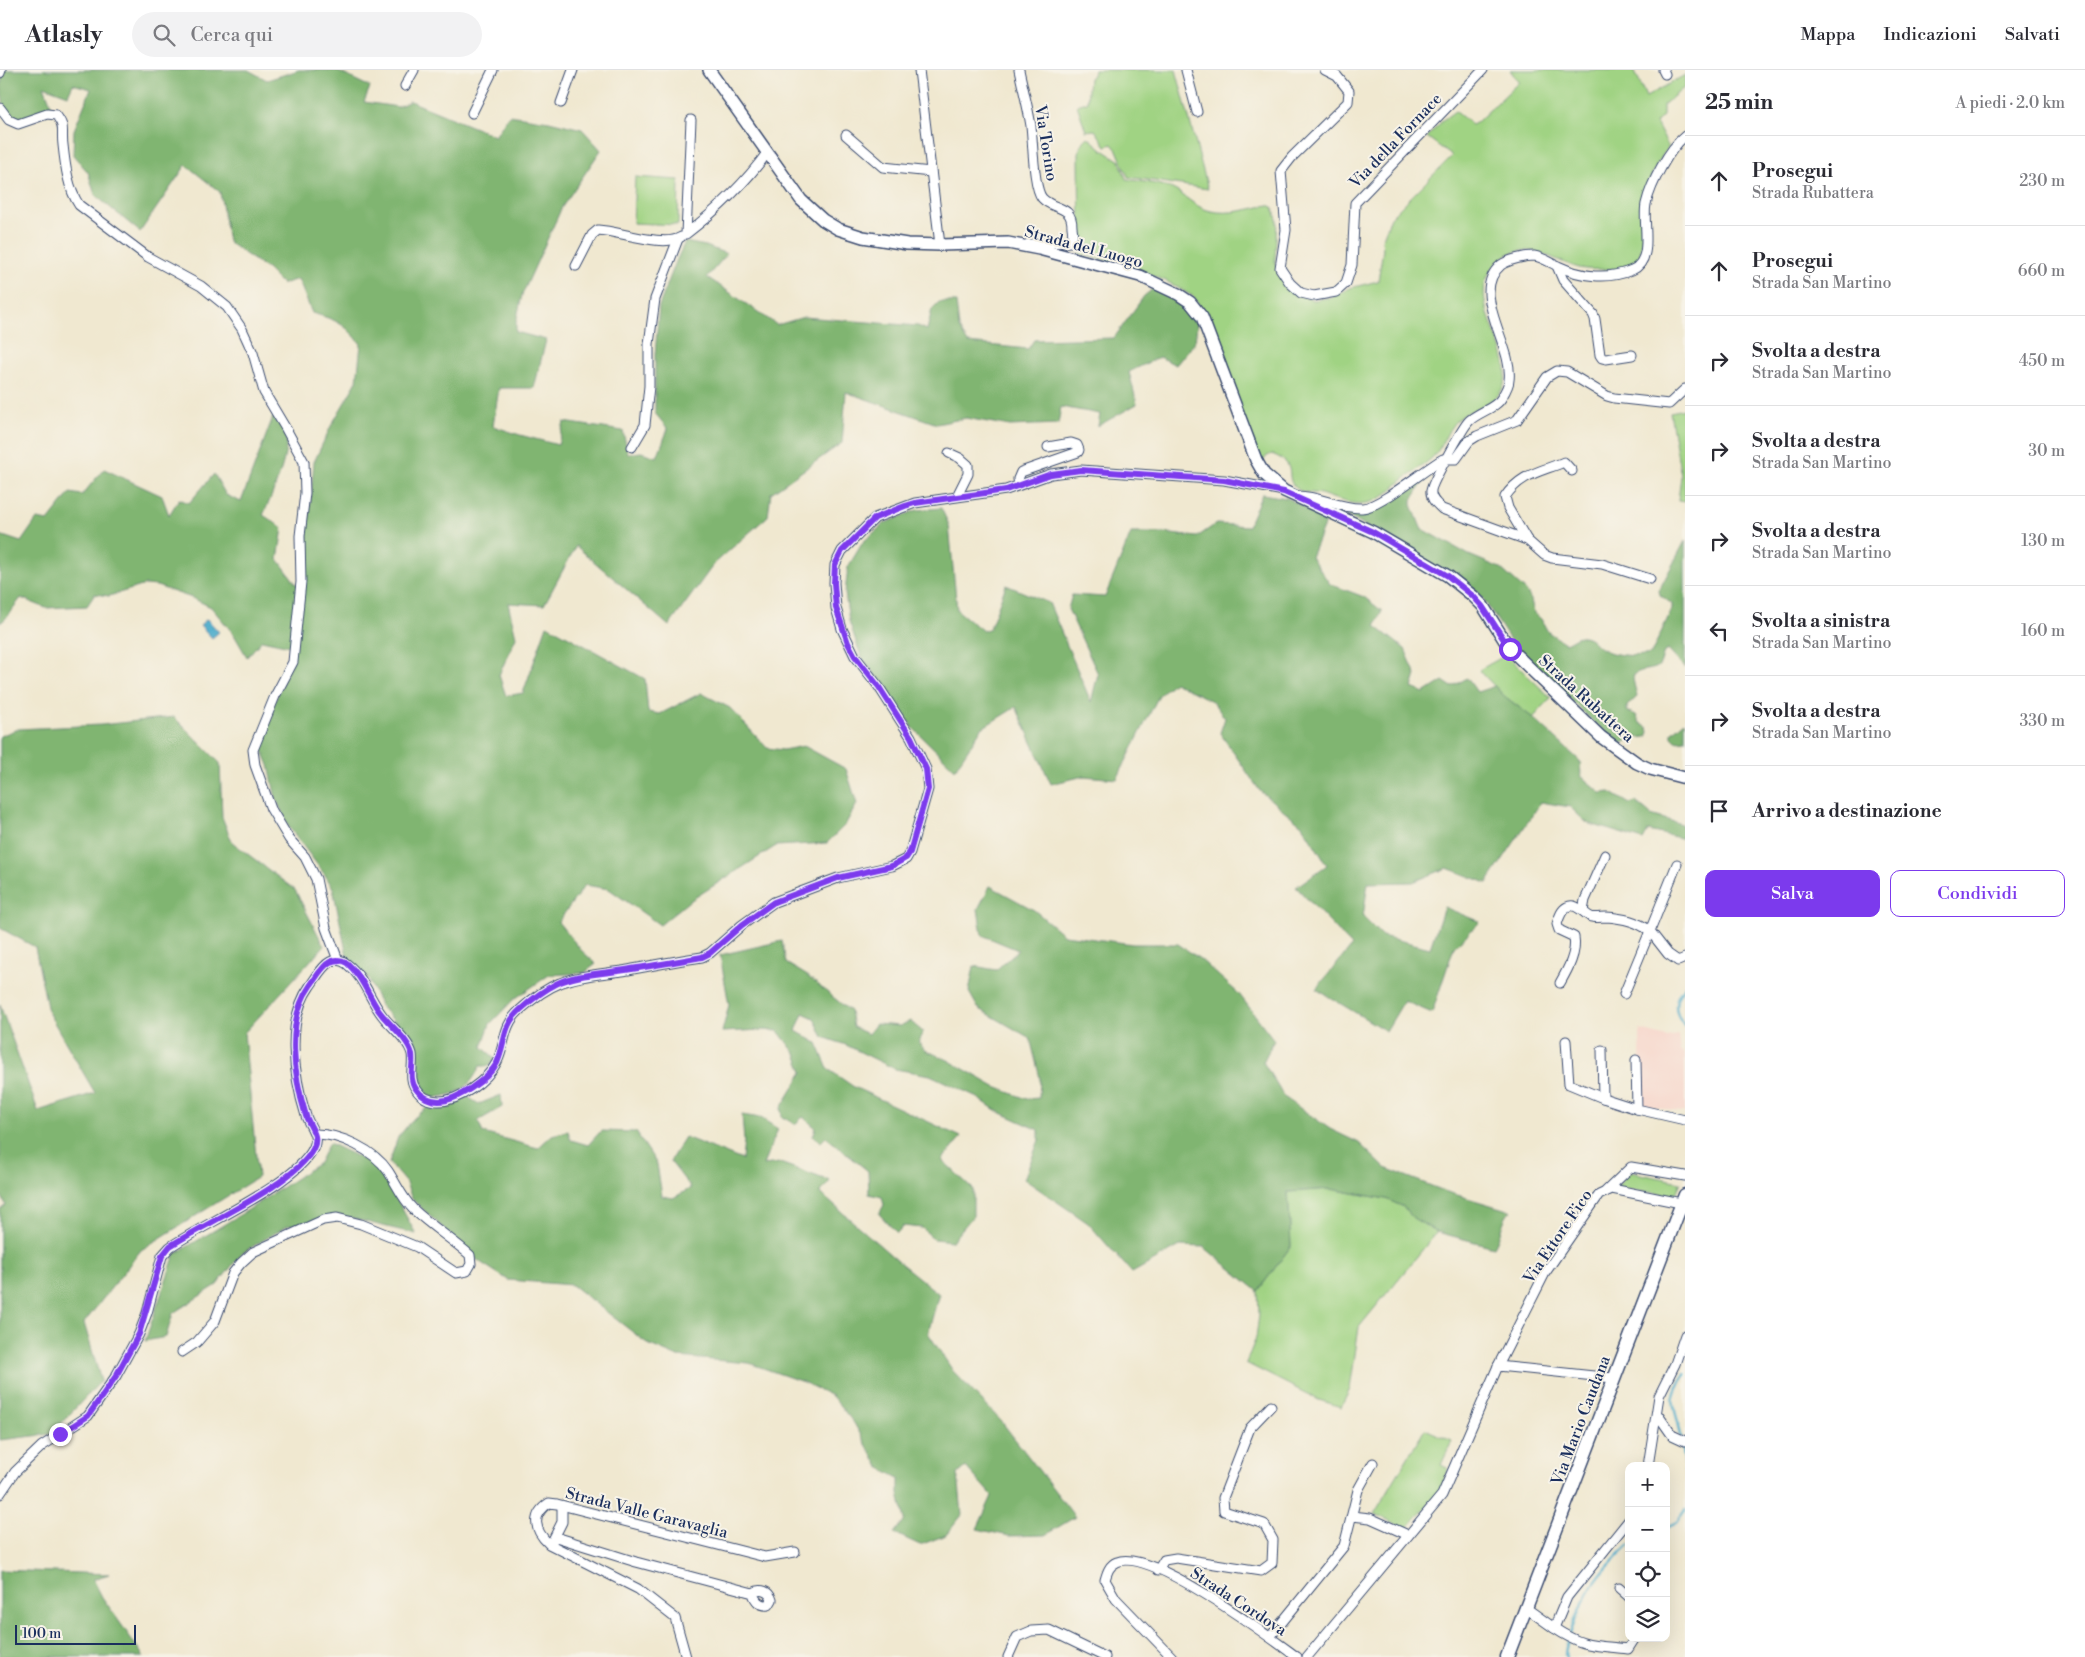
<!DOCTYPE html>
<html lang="it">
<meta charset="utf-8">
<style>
body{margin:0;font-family:"Libre Bodoni",serif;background:#f2f2f3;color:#2b2b33}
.controls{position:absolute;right:15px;bottom:15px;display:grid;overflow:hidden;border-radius:10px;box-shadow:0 5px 20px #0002}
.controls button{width:45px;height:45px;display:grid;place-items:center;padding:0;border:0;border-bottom:1px solid #e1e1e2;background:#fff;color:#2b2b33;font:25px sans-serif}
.scale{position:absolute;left:15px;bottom:12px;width:121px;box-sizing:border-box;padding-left:5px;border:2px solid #1b2f5e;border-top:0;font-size:14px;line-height:18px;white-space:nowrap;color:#1b2f5e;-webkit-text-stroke:4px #f7f3e8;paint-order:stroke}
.stop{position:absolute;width:15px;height:15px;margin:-11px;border:4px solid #7c3aed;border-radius:50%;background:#fff}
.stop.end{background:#7c3aed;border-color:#fff;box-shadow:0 1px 5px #0008}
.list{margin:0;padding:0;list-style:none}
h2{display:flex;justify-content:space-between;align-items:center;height:65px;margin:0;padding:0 20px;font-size:21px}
h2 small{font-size:16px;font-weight:400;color:#7c7c81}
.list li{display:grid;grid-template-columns:32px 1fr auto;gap:15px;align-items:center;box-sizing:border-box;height:90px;padding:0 20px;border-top:1px solid #e1e1e2}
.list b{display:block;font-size:19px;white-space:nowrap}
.list p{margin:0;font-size:16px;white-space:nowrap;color:#7c7c81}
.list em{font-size:16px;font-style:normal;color:#7c7c81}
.actions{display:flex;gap:10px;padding:15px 20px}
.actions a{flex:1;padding:11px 0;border:1px solid #7c3aed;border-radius:10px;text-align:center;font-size:18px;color:#7c3aed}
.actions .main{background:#7c3aed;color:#fff}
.icon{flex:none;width:28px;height:28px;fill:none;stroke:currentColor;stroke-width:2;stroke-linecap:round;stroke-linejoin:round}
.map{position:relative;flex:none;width:1685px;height:1587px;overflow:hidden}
header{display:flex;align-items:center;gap:30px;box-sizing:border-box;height:70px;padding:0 25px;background:#fff;border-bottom:1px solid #e1e1e2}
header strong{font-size:24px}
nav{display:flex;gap:28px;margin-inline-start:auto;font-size:18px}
.search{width:350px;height:45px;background:#f2f2f3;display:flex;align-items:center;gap:12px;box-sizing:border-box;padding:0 18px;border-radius:28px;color:#7c7c81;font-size:19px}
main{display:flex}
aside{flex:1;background:#fff}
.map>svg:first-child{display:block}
.built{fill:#f7d1c6}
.green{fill:#a0d383;stroke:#5e8170}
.forest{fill:#80b571;stroke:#4e7268}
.water{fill:#4babca;stroke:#336d94}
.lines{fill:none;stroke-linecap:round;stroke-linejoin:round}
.stream{stroke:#4babca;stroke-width:2.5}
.minor-casing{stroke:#3b4b6f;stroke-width:11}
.tertiary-casing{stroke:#3b4b6f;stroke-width:14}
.secondary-casing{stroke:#3b4b6f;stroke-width:15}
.minor{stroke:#fff;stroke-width:9}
.tertiary{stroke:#fff;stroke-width:11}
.secondary{stroke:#fff;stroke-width:12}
.route{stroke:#7c3aed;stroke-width:6}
.labels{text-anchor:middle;stroke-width:4;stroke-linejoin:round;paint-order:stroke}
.street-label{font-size:16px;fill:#1b2f5e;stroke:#f7f3e8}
</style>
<header>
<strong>Atlasly</strong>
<div class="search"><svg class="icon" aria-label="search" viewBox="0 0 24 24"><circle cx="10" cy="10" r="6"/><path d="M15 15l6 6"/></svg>Cerca qui</div>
<nav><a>Mappa</a><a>Indicazioni</a><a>Salvati</a></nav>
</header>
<main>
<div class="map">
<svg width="1685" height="1587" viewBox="0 0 1685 1587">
<rect width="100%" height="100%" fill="#f7f3e8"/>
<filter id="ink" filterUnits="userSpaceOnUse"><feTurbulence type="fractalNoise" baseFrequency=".02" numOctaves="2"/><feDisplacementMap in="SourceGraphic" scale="10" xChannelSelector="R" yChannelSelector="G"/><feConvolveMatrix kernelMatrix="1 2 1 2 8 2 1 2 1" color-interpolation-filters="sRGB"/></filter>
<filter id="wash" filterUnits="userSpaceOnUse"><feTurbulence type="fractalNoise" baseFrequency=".0096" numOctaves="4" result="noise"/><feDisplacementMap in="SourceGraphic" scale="20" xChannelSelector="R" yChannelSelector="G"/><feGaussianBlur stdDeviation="1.12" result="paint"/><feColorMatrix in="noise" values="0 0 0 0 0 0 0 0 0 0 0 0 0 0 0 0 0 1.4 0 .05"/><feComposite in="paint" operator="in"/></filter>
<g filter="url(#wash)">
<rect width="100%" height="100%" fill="#f0e8d0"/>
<polygon class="built" points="1640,960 1667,967 1678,965 1680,981 1685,984 1685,1042 1673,1041 1641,1034"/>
<g class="green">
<polygon points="1094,0 1176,0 1208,119 1128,107 1117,80 1112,74 1106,76 1095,60 1086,61 1077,35 1087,32 1089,8 1093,5"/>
<path d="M1510,0H1634L1646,27L1685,5V17L1663,35V46L1656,53L1668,76C1659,92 1644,115 1641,134C1638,151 1648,178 1635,193C1628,200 1619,199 1610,199C1597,199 1586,201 1573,196C1543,185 1517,166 1492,199C1468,231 1507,270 1506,304C1504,338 1471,334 1454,353C1447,361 1444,373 1437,382C1429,393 1415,400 1405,408C1397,414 1390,422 1382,427C1364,439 1343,432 1324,425C1316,422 1306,424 1299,420C1280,408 1302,396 1272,384L1267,386L1260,395L1205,245L1194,227L1166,211L1124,195L1080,184L1079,83L1081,74L1088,67L1103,80L1120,91L1126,109C1143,112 1163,113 1178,122C1189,129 1197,138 1211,141C1230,145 1250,139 1268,135L1273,137L1277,149L1275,192L1278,204L1286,215L1298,225L1314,230L1332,227L1350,218L1378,211L1383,179L1382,170L1391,147L1452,86L1427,67L1444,49L1455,41L1472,55L1476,53L1519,12Z"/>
<polygon points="635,107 679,110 678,155 633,153"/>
<polygon points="1685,339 1685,432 1678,431 1681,406 1670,342"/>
<polygon points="1506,585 1551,628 1533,648 1503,625 1479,600"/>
<polygon points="1630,1102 1681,1112 1675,1126 1616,1117"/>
<polygon points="1331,1119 1386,1129 1404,1137 1413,1148 1437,1162 1359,1257 1350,1319 1341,1337 1319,1330 1246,1293 1256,1268 1259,1245 1258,1221 1291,1176 1288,1122"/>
<polygon points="1425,1359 1452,1371 1441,1395 1449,1399 1438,1424 1407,1458 1374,1444"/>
</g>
<g class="forest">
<path d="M3,0H248L267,10L299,0H335L370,17L364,32L398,37L410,31L495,66L509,45L549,51L582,59L601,80L562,137L522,225L516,252V262L546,270L534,318H499L493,356L520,365L558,375L564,352L623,361L628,384L641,382L657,387L668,359L655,343V285L659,236L677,189L685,172L706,176L727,184L707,207L777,255L804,247L918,256L927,260L932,239L939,232H956L959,258L968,273L1028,279L1034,270L1114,268L1144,226L1154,218L1176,226L1198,246L1195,272L1176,295L1159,287L1129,302L1137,334L1098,356L1100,344L1061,337L1058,354L1010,356L966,348L937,354L846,322L842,373L771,423L768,446L714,494L669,556L576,476L544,535L508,533L516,567L499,605L506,626L523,623L547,555L645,609L648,642L660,644L701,623L730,638L767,678L783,680L804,676L846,699L857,734L845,755L827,773L776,776L688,832L660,855L609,819L585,815L558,852L581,880L596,894L584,903L549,905L513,930L490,954L482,977L495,988L490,996H480C468,1021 458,1024 432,1028L417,1016L415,1005L416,981L405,964L380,935L369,910L347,886L333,818L325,805L289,757L276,729L269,695L262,679L271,643L294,577L262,570L247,587L233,563L211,537L192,528L157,516L145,515L109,526L95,524L87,536L46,538L21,528L5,549L0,553V465L21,472L37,449L48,451L70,423L82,425L104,399L162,426L169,445L179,429L189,433L214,404L226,425L241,432L273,347C277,352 285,360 286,366C290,383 271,429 263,445L283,458L278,489L297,515L303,509L314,392L331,356L357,311L361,274C345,254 337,250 312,243L298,209L282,214L267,199L228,172L220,122L186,95L140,162L95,125L88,102L73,85L74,60L91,19L73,14L68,25L44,16L53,40L18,52C0,43 0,19 3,0Z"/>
<path d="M1437,396L1422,414L1412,430V435L1421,458L1469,485L1500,498L1526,521L1531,530L1534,543L1541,549L1548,562L1565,573C1571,571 1577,565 1583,566C1592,567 1595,575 1602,579C1613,586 1639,587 1651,584L1672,539V534L1660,525L1659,520L1685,471V598L1668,580L1664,582C1662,586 1662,590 1660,594C1656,602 1642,597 1634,605L1633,609L1637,627L1627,636V641L1636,645L1640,653L1648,658L1649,662L1647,667L1633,668L1620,674L1611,669L1512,573L1482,527L1343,443L1347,441L1366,442L1387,433Z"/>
<polygon points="1262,424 1287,428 1327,448 1311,487 1330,514 1364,527 1382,541 1375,556 1405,579 1416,605 1412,618 1424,623 1443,611 1452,617 1467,608 1477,622 1495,616 1503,625 1533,648 1580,691 1581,706 1601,723 1610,722 1630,734 1636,732 1651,745 1681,754 1685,760 1685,769 1648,761 1643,770 1587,753 1570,737 1541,732 1487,813 1447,798 1413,812 1368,813 1363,847 1382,866 1430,878 1444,837 1480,852 1454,877 1432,943 1404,931 1386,961 1316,919 1352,876 1296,817 1327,795 1302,755 1260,721 1220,663 1225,648 1212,631 1174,612 1159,625 1117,709 1084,706 1051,714 1016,637 982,658 955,699 913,658 861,586 849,551 845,523 848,497 863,472 885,453 917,440 941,438 949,455 957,540 983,561 990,558 1006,515 1049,533 1091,632 1098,604 1068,539 1072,525 1105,527 1131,463 1163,463 1197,467 1216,454 1248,456"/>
<polygon points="174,647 220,693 222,747 232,772 295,820 324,876 244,963 258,1107 141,1180 84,1253 101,1311 51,1364 0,1370 0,1140 6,1135 0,1123 0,935 38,1041 95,1023 48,942 35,877 0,858 0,666 18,659 101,655"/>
<polygon points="1685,651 1685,670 1676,671 1672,667 1672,662"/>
<path d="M990,816L1034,840L1064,865L1133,874H1178L1200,889L1239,924L1274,970L1263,992L1284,1027L1330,1059L1359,1073L1385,1098L1447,1122L1511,1141C1502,1148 1501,1166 1494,1177L1437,1162L1413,1148L1404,1137L1386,1129L1331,1119L1288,1122L1291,1176L1258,1221L1204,1177L1180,1176L1132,1203L1088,1153L1024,1109L1039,1070V1060L997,1041L975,1026L930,1005L895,999L846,975L823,967L814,948L803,943L796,961L817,973L828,999L854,1017L961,1067L942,1090L973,1119V1146L952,1171L934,1169L922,1158L903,1156L897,1163L879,1144L884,1135L882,1127L869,1124L868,1101L826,1067L821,1072L813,1066L816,1058L803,1047L795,1054L782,1047L781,1038L803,1002L796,984L778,961L763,960L722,962L729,935L720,885L782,871L786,893L806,905L850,941L853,957L868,964L876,954L900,956L910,951L923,962L919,973L925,980L948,990L995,1017L1027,1029L1039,1028L1040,1008L1030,968L978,938L969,922L974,896L996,900L1018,880L982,865L978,839Z"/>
<polygon points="501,1025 502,1037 478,1051 483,1063 538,1078 552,1065 568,1061 571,1070 588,1075 601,1061 636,1062 657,1094 662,1126 673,1128 691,1118 670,1091 685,1067 742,1090 744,1071 742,1045 761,1048 778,1059 763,1095 780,1093 830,1111 820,1123 899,1192 939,1224 928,1263 953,1301 1001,1351 1075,1447 1045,1465 1009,1466 977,1459 992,1426 966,1397 958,1404 962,1445 946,1465 920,1475 894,1463 905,1450 899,1424 899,1408 879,1397 854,1353 832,1326 803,1312 749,1293 678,1287 648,1274 572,1215 508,1210 477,1190 412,1129 406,1113 389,1093 398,1067 414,1048 432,1034 466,1026 479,1034"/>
<polygon points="329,1073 379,1097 416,1164 338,1145 287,1156 242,1183 217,1215 173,1243 166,1267 145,1271 175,1184 248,1140 319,1093"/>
<polygon points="0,1500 109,1504 93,1509 102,1527 144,1587 0,1587"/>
</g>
<polygon class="water" points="207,549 219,562 212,568 200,555"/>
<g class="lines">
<g class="stream">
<path d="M1685,916C1673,930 1673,941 1685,956"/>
<path d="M1681,1367C1677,1336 1664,1334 1685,1304"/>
<polyline points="1681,1373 1685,1401"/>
<polyline points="1666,1458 1676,1453 1685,1440"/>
<path d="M1570,1564C1584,1524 1598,1504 1629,1475"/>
<polyline points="1566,1587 1565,1584 1568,1569"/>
</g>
</g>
</g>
<g filter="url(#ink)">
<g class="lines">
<g class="minor-casing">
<g id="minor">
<polyline points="919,0 940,175"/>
<path d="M1019,0C1023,19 1028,37 1031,56C1033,71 1033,117 1042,128C1054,141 1072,134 1072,157C1073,162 1073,167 1071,172L1028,174"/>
<polyline points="1186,0 1197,42"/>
<polyline points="1325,0 1337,6 1349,21 1348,32 1292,87 1281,101 1286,160 1280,198 1290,213 1301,223 1314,226 1336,222 1346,213 1352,195 1355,133 1483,0"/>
<polyline points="1663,0 1665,4"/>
<polyline points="0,3 1,0"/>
<polyline points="405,16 414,0"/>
<polyline points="561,33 573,0"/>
<path d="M0,38L9,50L18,54L47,44L56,45C66,58 61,60 63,75C65,94 68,119 79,135L148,187L201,216L227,237L242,259L253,283L264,322L286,359L304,392L305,423L300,466L301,512L293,592L275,626L253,680L255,695L271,739L289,769L305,787L316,809L326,858L338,890"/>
<polyline points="472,43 493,0"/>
<path d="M691,50L686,164C717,140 744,115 767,83"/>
<polyline points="846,65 883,97 931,102"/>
<path d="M576,196L592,165L598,160C619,161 664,178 681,167"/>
<polyline points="1557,196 1563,210 1593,244 1595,249 1600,285 1602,288 1606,289 1632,285"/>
<polyline points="632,377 645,355 649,316 649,274 655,229 678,169"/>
<polyline points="949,383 960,388 968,395 968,404 957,426"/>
<polyline points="1019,414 1018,409 1021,402 1078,382 1079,380 1077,375 1071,373 1048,377"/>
<path d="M1298,426C1320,426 1340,439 1362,438C1379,438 1425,399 1443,389H1456L1469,371L1477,366L1517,350L1547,307L1557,301L1567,302L1607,326L1614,328L1669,334L1685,319"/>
<path d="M1527,470L1508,438L1505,427C1520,404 1540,402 1564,392L1572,401"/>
<path d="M1650,509L1602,494L1552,488L1544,485L1527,470L1442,439C1437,434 1430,429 1431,421C1431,414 1463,357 1469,351C1478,342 1497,338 1502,327C1505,322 1509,315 1509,310C1514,275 1468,223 1501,195C1508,190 1525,186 1534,186C1542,187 1551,193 1558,196C1581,207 1608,210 1632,200C1655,190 1642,153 1646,134C1651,113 1669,79 1685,66"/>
<polyline points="1677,794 1650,861 1668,884 1678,891 1685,888"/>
<polyline points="1583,841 1585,830 1605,785"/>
<path d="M1560,913C1568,899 1577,883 1574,867L1559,860L1557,854C1559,848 1561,840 1567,837C1576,832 1584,844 1591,847C1595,848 1602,847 1606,847C1623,848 1637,851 1650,861L1624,924"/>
<polyline points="1566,971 1569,1014 1603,1028"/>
<polyline points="1602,980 1603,1028 1637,1039"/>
<polyline points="1636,990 1637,1039 1685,1050"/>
<polyline points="1606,1121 1631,1097 1685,1106"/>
<path d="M182,1282L197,1272L215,1251L233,1203L241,1193L253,1182L323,1150L337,1148L361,1154L417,1177L456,1203L467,1201L471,1194L470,1185C452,1169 431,1156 413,1139C402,1128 397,1115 388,1101C374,1080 340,1064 316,1064"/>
<polyline points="1498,1296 1545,1203 1599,1125 1612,1119 1681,1133"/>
<polyline points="1658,1345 1672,1365 1685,1371"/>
<polyline points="1648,1396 1659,1326 1675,1294 1685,1265"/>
<path d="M0,1424L15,1402L42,1376L88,1346L116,1306L139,1264L147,1243L162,1186L170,1177C205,1153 295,1114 313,1079C320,1066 310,1058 306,1046C294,1007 285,951 310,916C316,908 322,896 330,892C336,889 342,890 347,894C364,907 369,928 382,945C391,957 408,969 412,984C414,995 408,1009 416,1019C421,1027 429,1031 439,1031C459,1031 487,1011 497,992C506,974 502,956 520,940C531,930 547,918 560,913C579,905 602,904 622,901C649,896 675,891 702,887L710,883L742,855L774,832L838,808L892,796L906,789L910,782L928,719L926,699L911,667L879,617L855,586L842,559L836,538L834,513L835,495L842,481L875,448L915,433L1006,420L1051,404L1081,400L1224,410L1284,421"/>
<polyline points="1352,1446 1370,1448 1408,1465"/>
<path d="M556,1467L636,1492L753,1523C761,1518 769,1521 772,1530L769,1535C760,1536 755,1531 753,1523"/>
<polyline points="553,1470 562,1452 562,1436"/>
<polyline points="1158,1500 1164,1490 1176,1488 1261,1501 1272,1493 1273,1470 1264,1454 1224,1441 1223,1428 1250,1358 1271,1336"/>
<polyline points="1619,1518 1629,1527"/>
<polyline points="1526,1538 1554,1558 1567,1527 1629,1450"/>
<path d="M1554,1558C1584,1578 1594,1575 1628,1579L1635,1568"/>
<polyline points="1270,1567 1344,1476 1358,1420 1373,1393"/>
<path d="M686,1587L675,1548L638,1519L549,1474C534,1460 531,1445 549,1433L557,1434L765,1487L795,1482"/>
<polyline points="1008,1587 1017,1567 1031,1561 1049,1560 1105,1587"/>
<path d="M1172,1587L1116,1529L1105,1510C1107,1503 1109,1495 1117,1492C1150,1477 1268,1566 1297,1587"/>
<polyline points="1307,1587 1442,1425 1498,1296 1613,1308"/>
</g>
</g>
<g class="tertiary-casing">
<polyline id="tertiary" points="709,0 801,130 823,150 838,159 863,167 907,174 940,175 1008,173 1039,179 1140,206 1178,224 1190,232 1202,247 1256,390 1264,404 1284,421 1373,462 1448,506 1473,526 1483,536 1510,579 1601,667 1637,693 1650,699 1685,708"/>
</g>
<g class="secondary-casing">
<polyline id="secondary" points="1507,1587 1685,1125"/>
</g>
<use href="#minor" class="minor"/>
<use href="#tertiary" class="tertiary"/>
<use href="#secondary" class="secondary"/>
</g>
</g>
<g class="lines" filter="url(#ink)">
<path class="route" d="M60,1364L88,1346L116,1306L139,1264L162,1186L170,1176C205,1153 295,1114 313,1079C320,1066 310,1058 306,1046C294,1007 285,951 310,916C316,908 322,896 330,892C336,889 342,890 347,893C361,905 367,922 377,938C386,953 407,966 412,984C414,995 408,1009 416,1019C422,1027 429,1031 439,1031C457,1031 488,1009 497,993C506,973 502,956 520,940C530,931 544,920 556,914C574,905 598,904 618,901C646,897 674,892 702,887L710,883L742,855L774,832L838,808L892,796L906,788L910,782L928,719L926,699L911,667L879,617L855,586L848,573L836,538L834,513L835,495L842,481L875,448L905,436L915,433L1006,420L1051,404L1081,400L1224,410L1284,422L1373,462L1448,506L1473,526L1482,536L1510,579"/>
</g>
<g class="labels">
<g class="street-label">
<text transform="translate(1395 70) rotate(-46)" y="6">Via della Fornace</text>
<text transform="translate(1047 73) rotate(81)" y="6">Via Torino</text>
<text transform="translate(1084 176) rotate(15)" y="6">Strada del Luogo</text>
<text transform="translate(1587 628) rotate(42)" y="6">Strada Rubattera</text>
<text transform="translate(1557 1166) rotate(-56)" y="6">Via Ettore Fico</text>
<text transform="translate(1580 1350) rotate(-69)" y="6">Via Mario Caudana</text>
<text transform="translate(647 1442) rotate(14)" y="6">Strada Valle Garavaglia</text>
<text transform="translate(1239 1531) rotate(33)" y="6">Strada Cordova</text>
</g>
</g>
</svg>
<div class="controls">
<button>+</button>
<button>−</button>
<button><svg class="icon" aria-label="locate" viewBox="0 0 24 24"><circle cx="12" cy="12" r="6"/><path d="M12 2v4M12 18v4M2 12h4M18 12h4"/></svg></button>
<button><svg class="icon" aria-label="layers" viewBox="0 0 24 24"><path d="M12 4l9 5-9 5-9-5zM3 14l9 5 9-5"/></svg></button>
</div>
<div class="scale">100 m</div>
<div class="stop" style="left:1510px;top:579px"></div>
<div class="stop end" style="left:60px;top:1364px"></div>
</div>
<aside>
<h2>25 min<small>A piedi · 2.0 km</small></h2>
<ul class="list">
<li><svg class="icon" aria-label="ahead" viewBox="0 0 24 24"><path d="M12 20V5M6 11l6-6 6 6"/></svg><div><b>Prosegui</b><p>Strada Rubattera</p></div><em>230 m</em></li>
<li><svg class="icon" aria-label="ahead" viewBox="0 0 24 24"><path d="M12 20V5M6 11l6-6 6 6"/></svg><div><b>Prosegui</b><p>Strada San Martino</p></div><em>660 m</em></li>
<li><svg class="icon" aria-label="right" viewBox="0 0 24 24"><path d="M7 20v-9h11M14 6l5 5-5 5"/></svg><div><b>Svolta a destra</b><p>Strada San Martino</p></div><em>450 m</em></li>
<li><svg class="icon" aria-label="right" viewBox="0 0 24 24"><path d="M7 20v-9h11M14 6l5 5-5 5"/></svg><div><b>Svolta a destra</b><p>Strada San Martino</p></div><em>30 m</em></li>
<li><svg class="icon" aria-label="right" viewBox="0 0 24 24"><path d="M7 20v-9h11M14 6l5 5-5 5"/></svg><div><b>Svolta a destra</b><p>Strada San Martino</p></div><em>130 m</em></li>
<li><svg class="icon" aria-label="left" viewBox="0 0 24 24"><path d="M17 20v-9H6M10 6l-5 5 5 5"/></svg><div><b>Svolta a sinistra</b><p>Strada San Martino</p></div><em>160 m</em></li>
<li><svg class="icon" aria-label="right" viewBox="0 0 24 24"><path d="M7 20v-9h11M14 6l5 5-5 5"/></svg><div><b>Svolta a destra</b><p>Strada San Martino</p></div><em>330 m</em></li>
<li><svg class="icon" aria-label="arrive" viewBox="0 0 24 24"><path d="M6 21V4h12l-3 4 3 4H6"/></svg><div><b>Arrivo a destinazione</b></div></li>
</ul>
<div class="actions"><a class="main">Salva</a><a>Condividi</a></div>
</aside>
</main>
